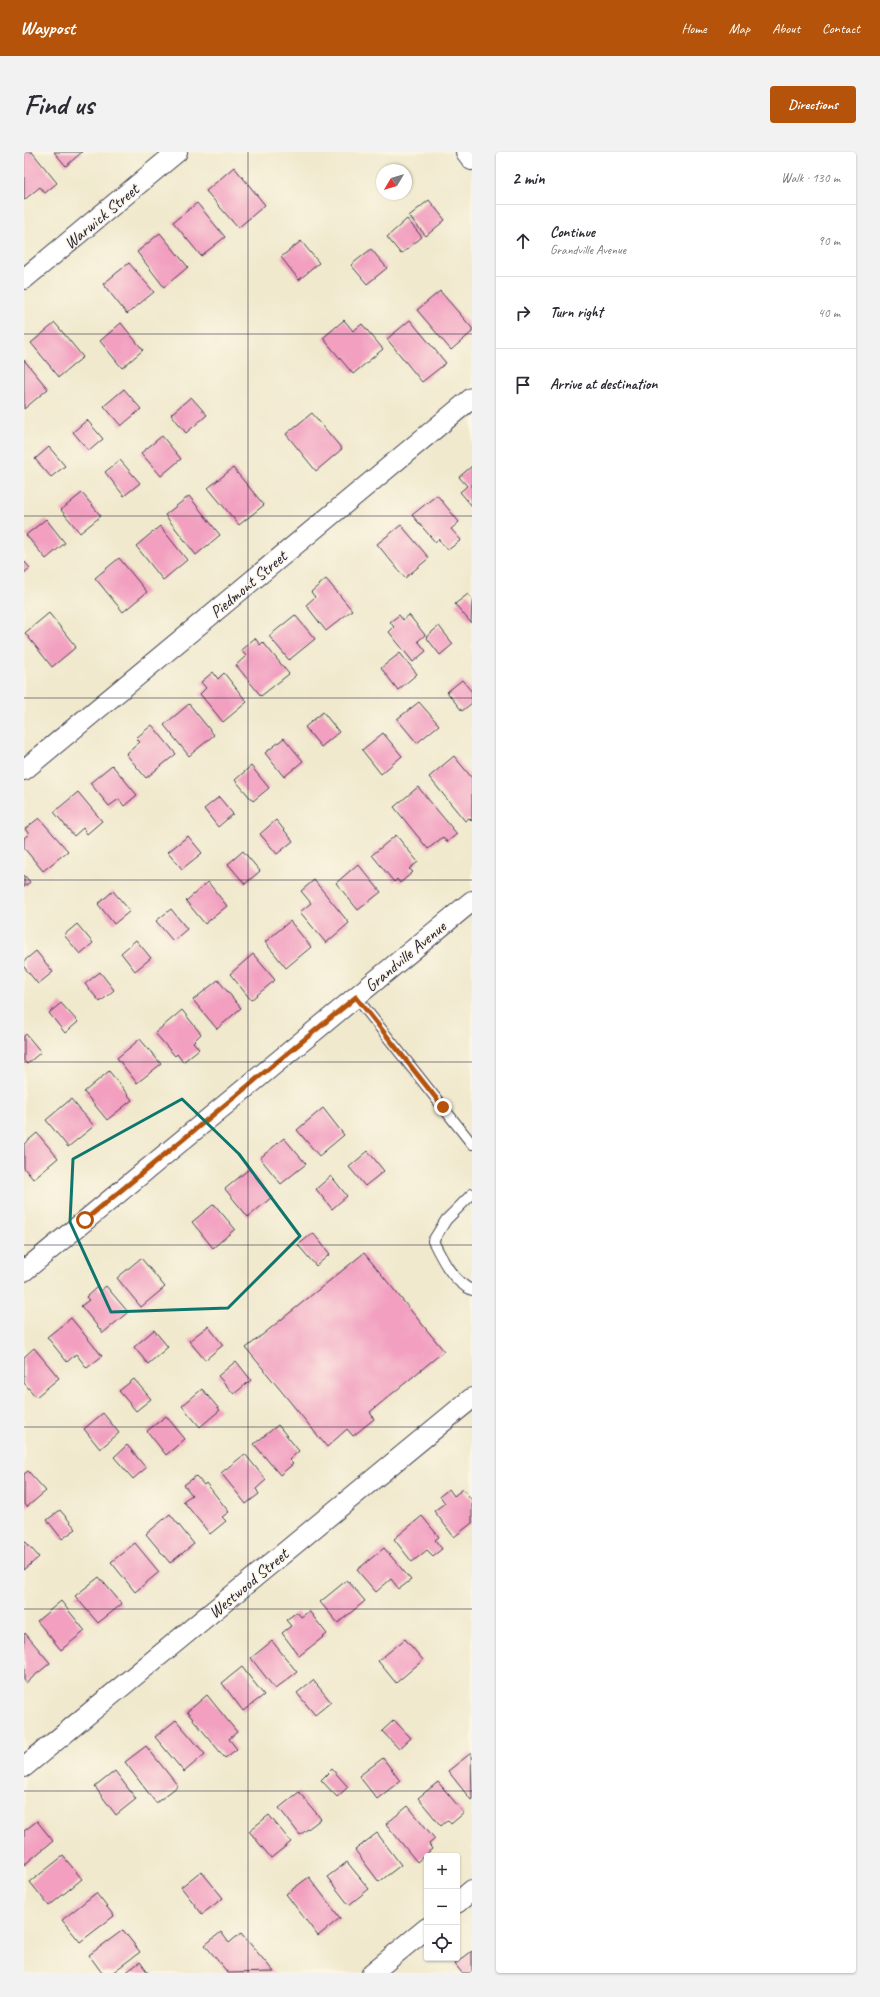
<!DOCTYPE html>
<meta charset="utf-8">
<style>
body{margin:0;font-family:Caveat,sans-serif;background:#f2f2f3;color:#2b2b33}
.controls{position:absolute;right:12px;bottom:12px;display:grid;overflow:hidden;border-radius:4px;box-shadow:0 1px 3px #0004}
.controls button{width:36px;height:36px;display:grid;place-items:center;padding:0;border:0;border-bottom:1px solid #e1e1e2;background:#fff;color:#2b2b33;font:20px sans-serif}
.compass{position:absolute;left:352px;top:12px;width:36px;height:36px;border-radius:50%;background:#fff;box-shadow:0 1px 3px #0004;rotate:232deg}
.stop{position:absolute;width:12px;height:12px;margin:-9px;border:3px solid #b45309;border-radius:50%;background:#fff}
.stop.end{background:#b45309;border-color:#fff;box-shadow:0 1px 4px #0008}
.list{margin:0;padding:0;list-style:none}
h2{display:flex;justify-content:space-between;align-items:center;height:52px;margin:0;padding:0 16px;font-size:17px}
h2 small{font-size:13px;font-weight:400;color:#7c7c81}
.list li{display:grid;grid-template-columns:26px 1fr auto;gap:12px;align-items:center;box-sizing:border-box;height:72px;padding:0 16px;border-top:1px solid #e1e1e2}
.list b{display:block;font-size:15px;white-space:nowrap}
.list p{margin:0;font-size:13px;white-space:nowrap;color:#7c7c81}
.list em{font-size:13px;font-style:normal;color:#7c7c81}
.icon{flex:none;width:22px;height:22px;fill:none;stroke:currentColor;stroke-width:2;stroke-linecap:round;stroke-linejoin:round}
.map{position:relative;flex:none;width:448px;height:1821px;overflow:hidden;border-radius:4px}
header{display:flex;align-items:center;gap:24px;box-sizing:border-box;height:56px;padding:0 20px;background:#b45309;color:#fff}
header strong{font-size:19px}
nav{display:flex;gap:22px;margin-inline-start:auto;font-size:14px}
.intro{display:flex;align-items:center;justify-content:space-between;box-sizing:border-box;height:96px;padding:0 24px}
h1{margin:0;font-size:28px}
.button{padding:10px 18px;border-radius:4px;background:#b45309;color:#fff;font-size:14px;font-weight:700}
main{display:flex;gap:24px;padding:0 24px}
aside{flex:1;background:#fff;border-radius:4px;box-shadow:0 1px 3px #0004}
.map>svg:first-child{display:block}
.building{fill:#f29fc0}
.lines{fill:none;stroke-linecap:round;stroke-linejoin:round}
.service-casing{stroke:#414051;stroke-width:12}
.minor-casing{stroke:#414051;stroke-width:22}
.service{stroke:#fff;stroke-width:10}
.minor{stroke:#fff;stroke-width:20}
.route{stroke:#b45309;stroke-width:5}
.marked{fill:none;stroke:#0f766e;stroke-width:3;stroke-linejoin:round}
.grid{fill:none;stroke:#22223b;stroke-width:1;stroke-opacity:0.55}
.labels{text-anchor:middle;stroke-width:3;stroke-linejoin:round;paint-order:stroke}
.street-label{font-size:17px;fill:#22223b;stroke:#fcf5e5}
</style>
<header>
<strong>Waypost</strong>
<nav><a>Home</a><a>Map</a><a>About</a><a>Contact</a></nav>
</header>
<div class="intro"><h1>Find us</h1><a class="button">Directions</a></div>
<main>
<div class="map">
<svg width="448" height="1821" viewBox="0 0 448 1821">
<rect width="100%" height="100%" fill="#fcf5e5"/>
<filter id="ink" filterUnits="userSpaceOnUse"><feTurbulence type="fractalNoise" baseFrequency=".025" numOctaves="2"/><feDisplacementMap in="SourceGraphic" scale="8" xChannelSelector="R" yChannelSelector="G"/><feConvolveMatrix kernelMatrix="1 2 1 2 8 2 1 2 1" color-interpolation-filters="sRGB"/></filter>
<filter id="wash" filterUnits="userSpaceOnUse"><feTurbulence type="fractalNoise" baseFrequency=".012" numOctaves="4" result="noise"/><feDisplacementMap in="SourceGraphic" scale="16" xChannelSelector="R" yChannelSelector="G"/><feGaussianBlur stdDeviation="0.9" result="paint"/><feColorMatrix in="noise" values="0 0 0 0 0 0 0 0 0 0 0 0 0 0 0 0 0 1.4 0 .05"/><feComposite in="paint" operator="in"/></filter>
<g filter="url(#wash)">
<rect width="100%" height="100%" fill="#f0e9cd"/>
<g id="blocks">
<g class="building">
<polygon points="0,0 8,0 33,31 21,41 16,35 0,48"/>
<polygon points="30,0 58,0 42,14"/>
<polygon points="210,15 241,53 214,76 182,39"/>
<polygon points="405,48 421,68 402,84 385,64"/>
<polygon points="173,51 201,85 177,104 149,70"/>
<polygon points="383,67 398,85 377,102 363,85"/>
<polygon points="136,81 164,115 140,135 113,100"/>
<polygon points="277,89 295,111 275,128 257,105"/>
<polygon points="347,97 363,116 343,132 327,113"/>
<polygon points="105,111 130,140 103,162 79,132"/>
<polygon points="416,139 448,176 448,180 427,198 393,158"/>
<polygon points="320,168 329,179 338,172 359,197 329,222 299,186"/>
<polygon points="386,168 422,211 398,230 363,187"/>
<polygon points="31,171 59,205 35,225 7,191"/>
<polygon points="97,171 119,198 98,216 76,189"/>
<polygon points="0,208 24,237 0,257"/>
<polygon points="100,237 117,257 97,274 80,254"/>
<polygon points="167,245 183,263 162,281 147,262"/>
<polygon points="288,261 318,297 292,319 262,282"/>
<polygon points="63,268 79,287 65,299 49,280"/>
<polygon points="138,284 157,307 137,324 117,301"/>
<polygon points="25,295 41,314 27,325 11,307"/>
<polygon points="96,308 116,331 100,344 81,320"/>
<polygon points="448,314 448,354 436,340 443,334 435,325"/>
<polygon points="209,316 240,353 215,373 184,336"/>
<polygon points="58,341 77,364 56,381 37,358"/>
<polygon points="413,343 435,370 427,377 437,388 424,398 414,387 411,390 388,363"/>
<polygon points="165,344 196,383 172,403 141,363"/>
<polygon points="22,367 41,391 22,407 2,383"/>
<polygon points="377,373 405,406 381,426 353,392"/>
<polygon points="136,374 163,408 139,428 112,394"/>
<polygon points="95,406 123,440 99,460 71,426"/>
<polygon points="0,409 6,416 0,421"/>
<polygon points="302,427 328,458 302,479 282,453 291,445 287,440"/>
<polygon points="444,442 448,447 447,471 431,452"/>
<polygon points="25,461 52,495 28,515 1,481"/>
<polygon points="271,463 291,487 265,508 245,484"/>
<polygon points="375,463 379,468 385,463 401,483 394,489 402,499 389,510 365,480 370,475 366,470"/>
<polygon points="415,474 429,492 416,503 402,485"/>
<polygon points="231,486 236,493 239,490 265,522 237,544 212,513 222,504 217,498"/>
<polygon points="376,501 393,522 374,538 357,516"/>
<polygon points="189,520 194,527 200,521 223,550 199,570 176,542 182,536 177,530"/>
<polygon points="438,528 448,540 448,551 438,559 423,540"/>
<polygon points="395,550 415,573 393,591 373,567"/>
<polygon points="165,552 190,583 165,604 140,573"/>
<polygon points="299,560 315,580 297,595 281,575"/>
<polygon points="128,573 152,602 122,626 102,602 116,590 112,586"/>
<polygon points="359,581 378,604 357,622 338,598"/>
<polygon points="260,586 279,609 260,625 241,601"/>
<polygon points="430,604 448,626 448,669 445,666 441,669 405,625"/>
<polygon points="88,613 113,643 100,654 95,647 85,654 66,631"/>
<polygon points="227,614 245,636 229,649 211,628"/>
<polygon points="394,635 433,682 423,690 419,685 404,697 370,655"/>
<polygon points="54,640 78,669 63,682 59,676 50,684 30,660"/>
<polygon points="195,645 209,662 194,675 180,657"/>
<polygon points="15,666 44,699 19,719 0,696 0,686 5,682 1,677"/>
<polygon points="252,668 269,689 253,702 236,682"/>
<polygon points="372,683 394,710 385,717 389,720 376,731 373,727 370,730 348,703"/>
<polygon points="164,684 178,701 158,717 144,700"/>
<polygon points="219,699 236,719 221,732 204,712"/>
<polygon points="334,712 357,740 334,758 312,731"/>
<polygon points="0,723 6,730 0,735"/>
<polygon points="290,728 325,771 302,791 276,760 287,751 277,739"/>
<polygon points="184,730 203,754 181,772 162,749"/>
<polygon points="89,739 106,759 90,772 74,752"/>
<polygon points="147,757 163,777 149,789 132,769"/>
<polygon points="266,769 287,795 262,816 241,790"/>
<polygon points="53,772 69,791 56,802 40,783"/>
<polygon points="112,788 127,806 111,819 97,801"/>
<polygon points="12,799 29,820 14,832 0,815 0,809"/>
<polygon points="229,802 251,828 227,848 206,822"/>
<polygon points="76,820 90,838 76,850 61,832"/>
<polygon points="194,828 217,856 193,877 169,848"/>
<polygon points="37,851 54,870 41,881 25,861"/>
<polygon points="158,858 177,882 169,890 175,897 159,910 153,902 151,904 131,881"/>
<polygon points="2,882 17,900 3,912 0,909 0,884"/>
<polygon points="116,887 137,912 113,931 93,906"/>
<polygon points="85,919 108,948 83,968 60,940"/>
<polygon points="47,947 70,974 44,995 22,968"/>
<polygon points="299,956 320,983 295,1004 273,978"/>
<polygon points="13,981 34,1006 9,1027 0,1016 0,992"/>
<polygon points="260,986 282,1012 257,1032 236,1006"/>
<polygon points="344,999 360,1019 341,1034 325,1015"/>
<polygon points="225,1017 248,1045 224,1065 201,1037"/>
<polygon points="307,1024 323,1044 308,1057 292,1037"/>
<polygon points="190,1052 211,1077 189,1096 168,1070"/>
<polygon points="289,1081 306,1102 292,1114 274,1093"/>
<polygon points="340,1101 420,1199 346,1260 350,1267 329,1284 323,1277 303,1295 222,1196"/>
<polygon points="117,1106 141,1135 117,1155 93,1126"/>
<polygon points="82,1134 104,1160 79,1181 57,1154 65,1148 62,1145 73,1135 76,1139"/>
<polygon points="47,1166 78,1204 63,1216 52,1202 43,1210 23,1185"/>
<polygon points="184,1174 199,1193 181,1208 165,1189"/>
<polygon points="130,1178 144,1195 124,1212 110,1195"/>
<polygon points="10,1196 35,1226 12,1245 0,1231 0,1205"/>
<polygon points="212,1209 227,1228 210,1242 194,1224"/>
<polygon points="110,1227 127,1247 112,1259 95,1239"/>
<polygon points="178,1237 196,1258 176,1275 158,1254"/>
<polygon points="79,1261 95,1281 76,1297 60,1277"/>
<polygon points="142,1264 161,1287 142,1303 123,1279"/>
<polygon points="254,1273 275,1299 265,1308 269,1312 256,1323 230,1292"/>
<polygon points="103,1293 122,1316 109,1327 90,1305"/>
<polygon points="221,1302 242,1328 232,1337 235,1342 222,1352 197,1321"/>
<polygon points="4,1319 22,1339 3,1355 0,1351 0,1322"/>
<polygon points="172,1324 180,1333 182,1331 205,1360 198,1365 202,1369 186,1382 159,1349 168,1343 160,1333"/>
<polygon points="425,1337 430,1344 439,1337 448,1348 448,1371 430,1385 410,1359 421,1351 416,1344"/>
<polygon points="36,1358 52,1377 38,1387 23,1368"/>
<polygon points="146,1362 170,1392 146,1411 122,1382"/>
<polygon points="398,1364 415,1385 411,1388 418,1397 409,1404 403,1398 388,1410 370,1387"/>
<polygon points="0,1388 15,1405 0,1418"/>
<polygon points="111,1391 135,1420 111,1440 87,1410"/>
<polygon points="360,1396 387,1428 375,1437 367,1427 352,1440 333,1418"/>
<polygon points="75,1425 98,1452 74,1471 51,1444"/>
<polygon points="323,1428 341,1449 314,1471 296,1450"/>
<polygon points="37,1449 61,1479 37,1498 13,1469"/>
<polygon points="285,1459 303,1482 275,1504 258,1481 267,1474 262,1468 273,1460 277,1465"/>
<polygon points="1,1481 26,1511 2,1531 0,1528 0,1483"/>
<polygon points="381,1487 399,1508 372,1531 354,1509"/>
<polygon points="248,1489 273,1520 251,1537 227,1506"/>
<polygon points="218,1515 240,1543 219,1559 198,1531"/>
<polygon points="289,1528 307,1550 291,1563 273,1541"/>
<polygon points="183,1543 213,1580 205,1587 213,1597 201,1606 163,1560"/>
<polygon points="152,1568 181,1602 160,1620 131,1585"/>
<polygon points="370,1568 387,1586 375,1597 358,1579"/>
<polygon points="122,1594 154,1634 132,1651 101,1610"/>
<polygon points="447,1601 448,1647 447,1648 424,1619"/>
<polygon points="359,1606 376,1629 353,1647 335,1624"/>
<polygon points="308,1617 324,1635 313,1645 297,1628"/>
<polygon points="91,1619 112,1647 92,1663 71,1635"/>
<polygon points="414,1630 440,1661 427,1672 424,1668 417,1674 394,1646"/>
<polygon points="275,1640 297,1667 276,1683 255,1656"/>
<polygon points="384,1654 411,1687 405,1692 408,1697 393,1710 362,1672"/>
<polygon points="245,1663 267,1690 247,1706 225,1679"/>
<polygon points="13,1669 29,1689 0,1713 0,1679"/>
<polygon points="353,1681 377,1713 355,1730 331,1698"/>
<polygon points="39,1704 58,1727 25,1754 6,1730"/>
<polygon points="323,1710 345,1737 325,1753 303,1725"/>
<polygon points="177,1719 199,1746 178,1762 157,1735"/>
<polygon points="285,1725 316,1766 294,1784 262,1742"/>
<polygon points="72,1741 90,1764 56,1790 38,1768"/>
<polygon points="99,1778 116,1800 88,1821 78,1821 65,1803"/>
<polygon points="197,1780 205,1791 217,1781 250,1820 204,1821 181,1793"/>
<polygon points="448,1799 448,1821 438,1821 431,1812"/>
<polygon points="116,1810 124,1821 101,1821"/>
</g>
</g>
</g>
<g filter="url(#ink)">
<use href="#blocks" fill-opacity="0" stroke="#414051" stroke-width="1"/>
<g class="lines">
<g class="service-casing">
<g id="service">
<polyline points="332,845 448,992"/>
<path d="M448,1042L422,1068L409,1089C418,1107 429,1130 448,1138"/>
</g>
</g>
<g class="minor-casing">
<g id="minor">
<polyline points="442,0 448,8"/>
<polyline points="0,127 153,0"/>
<polyline points="0,618 448,246"/>
<polyline points="0,1119 448,749"/>
<polyline points="0,1615 448,1246"/>
<polyline points="433,1751 448,1738"/>
<polyline points="348,1821 403,1776"/>
</g>
</g>
<use href="#service" class="service"/>
<use href="#minor" class="minor"/>
</g>
</g>
<g class="lines" filter="url(#ink)">
<polyline class="route" points="61,1068 332,845 419,955"/>
</g>
<path class="marked" d="M158,947L215,1002L276,1084L204,1156L87,1160L46,1070L49,1007Z"/>
<path class="grid" d="M224,0V1821M0,182H448M0,364H448M0,546H448M0,728H448M0,910H448M0,1093H448M0,1275H448M0,1457H448M0,1639H448"/>
<g class="labels">
<g class="street-label">
<text transform="translate(77 64) rotate(-40)" y="6">Warwick Street</text>
<text transform="translate(224 432) rotate(-40)" y="6">Piedmont Street</text>
<text transform="translate(381 804) rotate(-40)" y="6">Grandville Avenue</text>
<text transform="translate(224 1431) rotate(-40)" y="6">Westwood Street</text>
</g>
</g>
</svg>
<div class="controls">
<button>+</button>
<button>−</button>
<button><svg class="icon" aria-label="locate" viewBox="0 0 24 24"><circle cx="12" cy="12" r="6"/><path d="M12 2v4M12 18v4M2 12h4M18 12h4"/></svg></button>
</div>
<svg class="compass" viewBox="-18 -18 36 36"><path d="M0-13l5 13h-10z" fill="#e53935"/><path d="M0 13l5-13h-10z" fill="#7c7c81"/></svg>
<div class="stop" style="left:61px;top:1068px"></div>
<div class="stop end" style="left:419px;top:955px"></div>
</div>
<aside>
<h2>2 min<small>Walk · 130 m</small></h2>
<ul class="list">
<li><svg class="icon" aria-label="ahead" viewBox="0 0 24 24"><path d="M12 20V5M6 11l6-6 6 6"/></svg><div><b>Continue</b><p>Grandville Avenue</p></div><em>90 m</em></li>
<li><svg class="icon" aria-label="right" viewBox="0 0 24 24"><path d="M7 20v-9h11M14 6l5 5-5 5"/></svg><div><b>Turn right</b></div><em>40 m</em></li>
<li><svg class="icon" aria-label="arrive" viewBox="0 0 24 24"><path d="M6 21V4h12l-3 4 3 4H6"/></svg><div><b>Arrive at destination</b></div></li>
</ul>
</aside>
</main>
